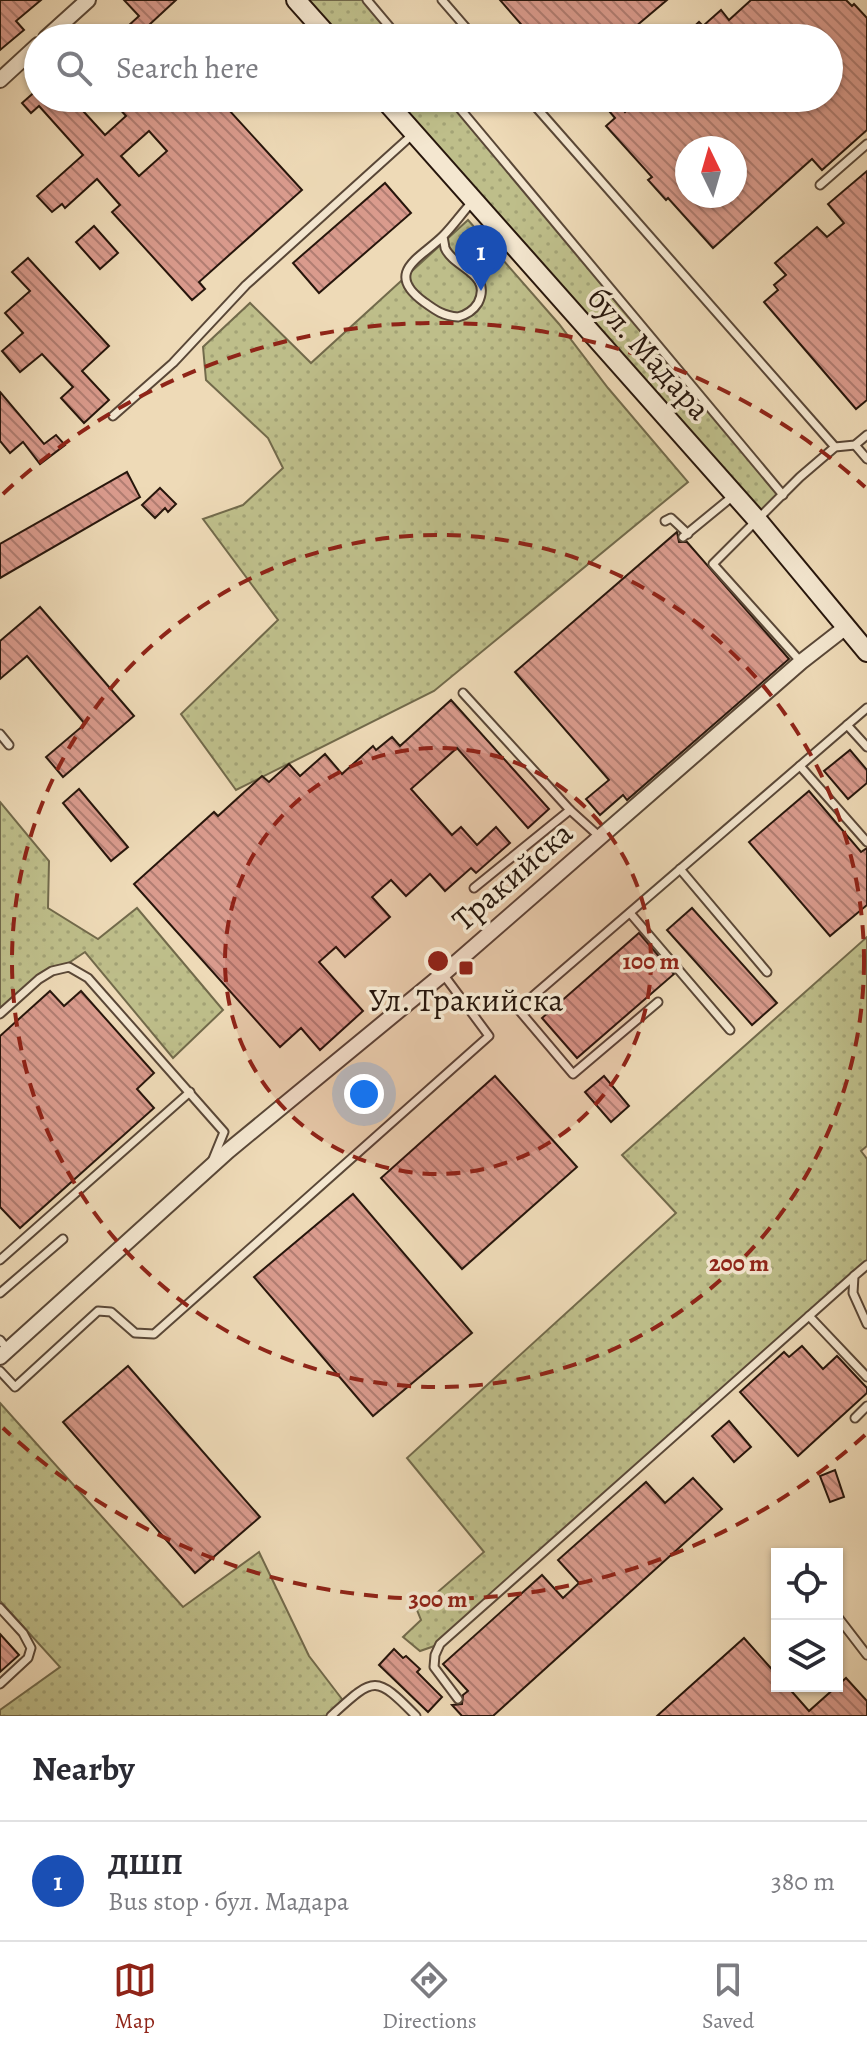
<!DOCTYPE html>
<meta charset="utf-8">
<style>
body{margin:0;font-family:Alegreya,serif;background:#f2f2f3;color:#2b2b33}
.controls{position:absolute;right:24px;bottom:24px;display:grid;overflow:hidden;border-radius:0px;box-shadow:0 2px 6px #0004}
.controls button{width:72px;height:72px;display:grid;place-items:center;padding:0;border:0;border-bottom:2px solid #e1e1e2;background:#fff;color:#2b2b33;font:40px sans-serif}
.compass{position:absolute;left:675px;top:136px;width:72px;height:72px;border-radius:50%;background:#fff;box-shadow:0 2px 6px #0004;rotate:355deg}
.you{position:absolute;left:364px;top:1094px;width:28px;height:28px;margin:-20px;border:6px solid #fff;border-radius:50%;background:#1a73e8;box-shadow:0 0 0 12px #1a73e833}
.badge{display:grid;place-items:center;width:52px;height:52px;border-radius:50%;background:#8f2418;color:#fff;font-size:26px;font-weight:700}
.pin{position:absolute;translate:-50% -66px;filter:drop-shadow(0 2px 4px #0008)}
.pin::after{content:'';position:absolute;top:42px;width:28px;height:24px;background:inherit;clip-path:polygon(0 0,100% 0,50% 100%)}
.list{margin:0;padding:0;list-style:none}
h2{display:flex;justify-content:space-between;align-items:center;height:104px;margin:0;padding:0 32px;font-size:34px}
h2 small{font-size:26px;font-weight:400;color:#7c7c81}
.list li{display:grid;grid-template-columns:52px 1fr auto;gap:24px;align-items:center;box-sizing:border-box;height:120px;padding:0 32px;border-top:2px solid #e1e1e2}
.list b{display:block;font-size:30px;white-space:nowrap}
.list p{margin:0;font-size:26px;white-space:nowrap;color:#7c7c81}
.list em{font-size:26px;font-style:normal;color:#7c7c81}
.icon{flex:none;width:44px;height:44px;fill:none;stroke:currentColor;stroke-width:2;stroke-linecap:round;stroke-linejoin:round}
.map{position:relative;flex:none;width:867px;height:1716px;overflow:hidden}
.search{position:absolute;background:#fff;box-shadow:0 2px 6px #0004;left:24px;right:24px;top:24px;height:88px;display:flex;align-items:center;gap:20px;box-sizing:border-box;padding:0 28px;border-radius:44px;color:#7c7c81;font-size:30px}
.sheet{height:224px;background:#fff}
nav{display:flex;justify-content:space-around;align-items:center;box-sizing:border-box;height:112px;border-top:2px solid #e1e1e2;background:#fff;font-size:22px;color:#7c7c81}
nav a{display:grid;justify-items:center;gap:4px}
nav .on{color:#8f2418}
.map>svg:first-child{display:block}
.grass{fill:url(#grass-dots);stroke:#726a4b;stroke-width:2}
.building{fill:url(#building-back-hatch);stroke:#27160c;stroke-width:2;fill-rule:evenodd}
.lines{fill:none;stroke-linecap:round;stroke-linejoin:round}
.service-casing{stroke:#594737;stroke-width:11}
.minor-casing{stroke:#594737;stroke-width:18}
.secondary-casing{stroke:#27160c;stroke-width:22}
.service{stroke:#f4e7d0;stroke-width:7}
.minor{stroke:#f4e7d0;stroke-width:14}
.secondary{stroke:#f4e7d0;stroke-width:18}
.ring{fill:none;stroke:#8f2418;stroke-width:4;stroke-dasharray:14 10}
.poi-dot{fill:#8f2418;stroke:#f4e7d0;stroke-width:3}
.labels{text-anchor:middle;stroke-width:7;stroke-linejoin:round;paint-order:stroke}
.street-label{font-size:32px;fill:#27160c;stroke:#f4e7d0}
.poi-label{font-size:32px;fill:#27160c;stroke:#f4e7d0}
.centre{fill:#8f2418;stroke:#f4e7d0;stroke-width:4}
.ring-label{font-size:24px;text-anchor:middle;font-weight:bold;fill:#8f2418;stroke:#f4e7d0;stroke-width:7;stroke-linejoin:round;paint-order:stroke}
</style>
<div class="map">
<svg width="867" height="1716" viewBox="0 0 867 1716">
<defs>
<pattern id="grass-dots" width="8" height="8" patternUnits="userSpaceOnUse" patternTransform="scale(2)"><rect width="8" height="8" fill="#bebe8a"/><path d="M2 2h.1M6 6h.1" fill="none" stroke="#a3a376" stroke-width="1.8" stroke-linecap="round"/></pattern>
<pattern id="building-back-hatch" width="6" height="6" patternUnits="userSpaceOnUse" patternTransform="scale(2)"><rect width="6" height="6" fill="#da9b8d"/><path d="M-1 5l2 2M0 0l6 6M5-1l2 2" fill="none" stroke="#b17d72"/></pattern>
</defs>
<rect width="100%" height="100%" fill="#eedab7"/>
<filter id="stains"><feTurbulence type="fractalNoise" baseFrequency=".0025" numOctaves="4"/><feColorMatrix values="0 0 0 0 .2 0 0 0 0 .09 0 0 0 0 .02 0 0 0 .5 -.17"/></filter>
<radialGradient id="worn" r=".72"><stop offset=".6" stop-color="#630" stop-opacity="0"/><stop offset="1" stop-color="#630" stop-opacity=".3"/></radialGradient>
<g class="grass">
<polygon points="296,0 367,0 399,38 330,38"/>
<polygon points="383,98 451,98 783,495 757,520"/>
<polygon points="468,220 559,324 608,388 688,482 434,691 236,790 181,714 278,620 203,519 243,505 283,468 268,438 206,380 203,347 250,303 311,363"/>
<polygon points="0,802 49,861 48,908 98,939 137,908 223,1010 173,1058 85,952 0,1009"/>
<polygon points="867,937 867,1146 861,1151 867,1159 867,1265 440,1644 420,1651 403,1637 421,1620 417,1610 484,1552 407,1458 676,1213 622,1155"/>
<polygon points="0,1403 183,1607 259,1552 309,1656 345,1703 330,1716 0,1716 0,1710 60,1667 0,1601"/>
</g>
<g class="building">
<polygon points="0,0 41,0 16,21 24,30 0,50"/>
<polygon points="124,0 176,0 135,38 115,38 139,16"/>
<polygon points="500,0 667,0 622,38 533,38"/>
<path d="M751,0H846L852,6L854,4L867,18V130L822,170L812,159L713,248L668,198L666,200L648,180L652,177L606,126L615,118L609,111L618,104L625,112L641,98H829V38H682L699,22L703,26L721,10L729,20ZM687,148H735V196H687Z"/>
<path d="M38,89V98H100L84,112L105,135L126,116L110,98H218L302,190L199,282L205,289L192,300L112,212L120,205L97,179L65,208L62,204L52,212L37,196L83,155L39,106L31,113L22,103ZM149,131L167,151L139,176L121,156Z"/>
<polygon points="867,171 867,400 856,409 764,302 778,290 774,285 786,275 775,263 817,227 827,237 844,223 828,204"/>
<polygon points="385,183 411,213 319,293 293,263"/>
<polygon points="94,226 118,253 100,269 76,242"/>
<polygon points="28,258 109,346 82,371 109,400 84,423 61,398 73,387 42,354 20,372 2,351 23,333 5,313 30,291 12,272"/>
<polygon points="0,392 44,444 56,435 65,445 40,464 23,442 10,453 0,441"/>
<polygon points="127,472 140,497 0,578 0,544"/>
<polygon points="160,488 176,504 168,512 165,508 155,518 142,505"/>
<polygon points="677,532 679,542 687,542 789,659 627,800 623,795 600,815 586,799 609,780 515,672"/>
<polygon points="40,607 134,716 63,777 46,757 85,724 27,656 0,679 0,641"/>
<polygon points="451,700 549,809 528,828 457,748 411,789 452,835 461,827 477,845 496,827 510,843 476,873 471,868 445,891 430,874 406,896 391,880 372,897 390,917 345,957 336,947 319,962 363,1011 320,1050 301,1028 280,1047 134,884 214,812 218,816 262,776 269,782 289,764 300,776 325,754 342,774 373,746 376,750 392,737 400,746"/>
<polygon points="850,750 867,770 867,783 848,799 824,771"/>
<polygon points="79,789 128,847 111,861 63,803"/>
<polygon points="809,791 861,852 867,848 867,905 830,936 749,842"/>
<polygon points="692,908 777,1003 752,1025 667,930"/>
<polygon points="639,933 674,974 577,1058 542,1018"/>
<polygon points="50,991 64,1006 81,991 154,1073 137,1089 154,1108 20,1228 0,1207 0,1036"/>
<polygon points="495,1076 577,1167 462,1269 381,1178"/>
<polygon points="604,1076 629,1106 611,1122 585,1092"/>
<polygon points="353,1194 472,1333 373,1416 254,1277"/>
<polygon points="802,1346 823,1369 837,1356 867,1388 867,1393 798,1456 740,1392 784,1352 789,1357"/>
<polygon points="128,1366 260,1517 195,1573 63,1422"/>
<polygon points="729,1421 751,1447 734,1462 712,1436"/>
<polygon points="835,1470 844,1497 830,1502 820,1476"/>
<polygon points="693,1478 722,1509 493,1716 462,1716 452,1705 462,1704 463,1695 468,1691 443,1664 542,1575 563,1598 579,1583 558,1560 646,1482 665,1503"/>
<polygon points="0,1634 19,1655 0,1672"/>
<polygon points="744,1638 777,1675 777,1686 787,1686 809,1711 846,1678 867,1701 867,1716 657,1716"/>
<polygon points="394,1649 403,1658 406,1656 420,1669 417,1672 442,1697 428,1712 379,1665"/>
</g>
<g class="lines">
<g class="service-casing">
<g id="service">
<polyline points="367,0 399,38"/>
<polyline points="442,0 475,38"/>
<polyline points="451,98 783,495"/>
<polyline points="528,98 835,447"/>
<polyline points="820,185 867,144"/>
<path d="M443,236C443,237 445,247 445,248C454,269 493,273 478,303C473,311 466,315 458,317C443,316 435,310 424,302C383,272 421,258 443,236C453,226 462,213 472,202"/>
<polyline points="113,416 173,363 246,285 412,135"/>
<polyline points="855,445 867,459"/>
<polyline points="665,521 671,518 688,534"/>
<polyline points="683,537 733,496"/>
<polyline points="801,662 713,564 800,477 835,447 855,445 867,435"/>
<polyline points="463,693 570,810"/>
<polyline points="847,725 867,747"/>
<polyline points="0,734 9,745"/>
<polyline points="800,766 867,842"/>
<polyline points="680,869 767,972"/>
<polyline points="474,888 570,810 600,837"/>
<polyline points="630,913 730,1030"/>
<polyline points="658,1002 573,1074 518,1009 867,708"/>
<polyline points="0,1014 39,979 52,971 69,967 88,978 224,1132 213,1159"/>
<polyline points="0,1260 190,1092"/>
<polyline points="867,1265 854,1276 853,1293 867,1324"/>
<polyline points="0,1293 63,1239"/>
<polyline points="809,1316 867,1377"/>
<polyline points="0,1340 8,1350"/>
<polyline points="0,1371 15,1387 98,1311 111,1312 135,1333 154,1334 489,1036 443,974"/>
<polyline points="855,1418 867,1406"/>
<polyline points="0,1608 23,1633 31,1648 28,1658 0,1684"/>
<polyline points="837,1616 867,1655"/>
<polyline points="458,1699 434,1667 435,1655 440,1644 854,1276"/>
<path d="M331,1716C374,1677 375,1674 416,1716"/>
</g>
</g>
<g class="minor-casing">
<g id="minor">
<polyline points="46,38 88,0"/>
<polyline points="0,80 38,45"/>
<polyline points="0,1357 228,1151 443,974 801,662 846,627"/>
</g>
</g>
<g class="secondary-casing">
<g id="secondary">
<polyline points="296,0 330,38"/>
<polyline points="383,98 759,522 867,652"/>
</g>
</g>
<use href="#service" class="service"/>
<use href="#minor" class="minor"/>
<use href="#secondary" class="secondary"/>
</g>
<circle cx="438" cy="961" r="213" fill="#8f2418" fill-opacity=".12"/>
<g class="ring">
<circle cx="438" cy="961" r="213"/>
<circle cx="438" cy="961" r="426"/>
<path d="M865 1435A638 638 0 0 1 3 1428M3 494A638 638 0 0 1 865 487"/>
</g>
<rect class="poi-dot" x="458" y="960" width="16" height="16" rx="4"/>
<g class="labels">
<g class="street-label">
<text transform="translate(649 353) rotate(48)" y="11">бул. Мадара</text>
<text transform="translate(512 876) rotate(-41)" y="11">Тракийска</text>
</g>
<g class="poi-label">
<text x="466" y="1011">Ул. Тракийска</text>
</g>
</g>
<circle cx="438" cy="961" r="12" class="centre"/>
<g class="ring-label">
<text x="651" y="969">100 m</text>
<text x="739" y="1271">200 m</text>
<text x="438" y="1607">300 m</text>
</g>
<rect width="100%" height="100%" filter="url(#stains)"/>
<rect width="100%" height="100%" fill="url(#worn)"/>
</svg>
<div class="controls">
<button><svg class="icon" aria-label="locate" viewBox="0 0 24 24"><circle cx="12" cy="12" r="6"/><path d="M12 2v4M12 18v4M2 12h4M18 12h4"/></svg></button>
<button><svg class="icon" aria-label="layers" viewBox="0 0 24 24"><path d="M12 4l9 5-9 5-9-5zM3 14l9 5 9-5"/></svg></button>
</div>
<svg class="compass" viewBox="-18 -18 36 36"><path d="M0-13l5 13h-10z" fill="#e53935"/><path d="M0 13l5-13h-10z" fill="#7c7c81"/></svg>
<div class="you"></div>
<div class="pin badge" style="left:481px;top:291px;background:#1a4fb4">1</div>
<div class="search"><svg class="icon" aria-label="search" viewBox="0 0 24 24"><circle cx="10" cy="10" r="6"/><path d="M15 15l6 6"/></svg>Search here</div>
</div>
<section class="sheet">
<h2>Nearby<small></small></h2>
<ul class="list">
<li><span class="badge" style="background:#1a4fb4">1</span><div><b>ДШП</b><p>Bus stop · бул. Мадара</p></div><em>380 m</em></li>
</ul>
</section>
<nav>
<a class="on"><svg class="icon" aria-label="map" viewBox="0 0 24 24"><path d="M3 6l6-2 6 2 6-2v14l-6 2-6-2-6 2zM9 4v14M15 6v14"/></svg>Map</a>
<a><svg class="icon" aria-label="directions" viewBox="0 0 24 24"><path d="M12 3l9 9-9 9-9-9zM9 14v-3h6M13 9l2 2-2 2"/></svg>Directions</a>
<a><svg class="icon" aria-label="saved" viewBox="0 0 24 24"><path d="M7 4h10v16l-5-4-5 4z"/></svg>Saved</a>
</nav>
